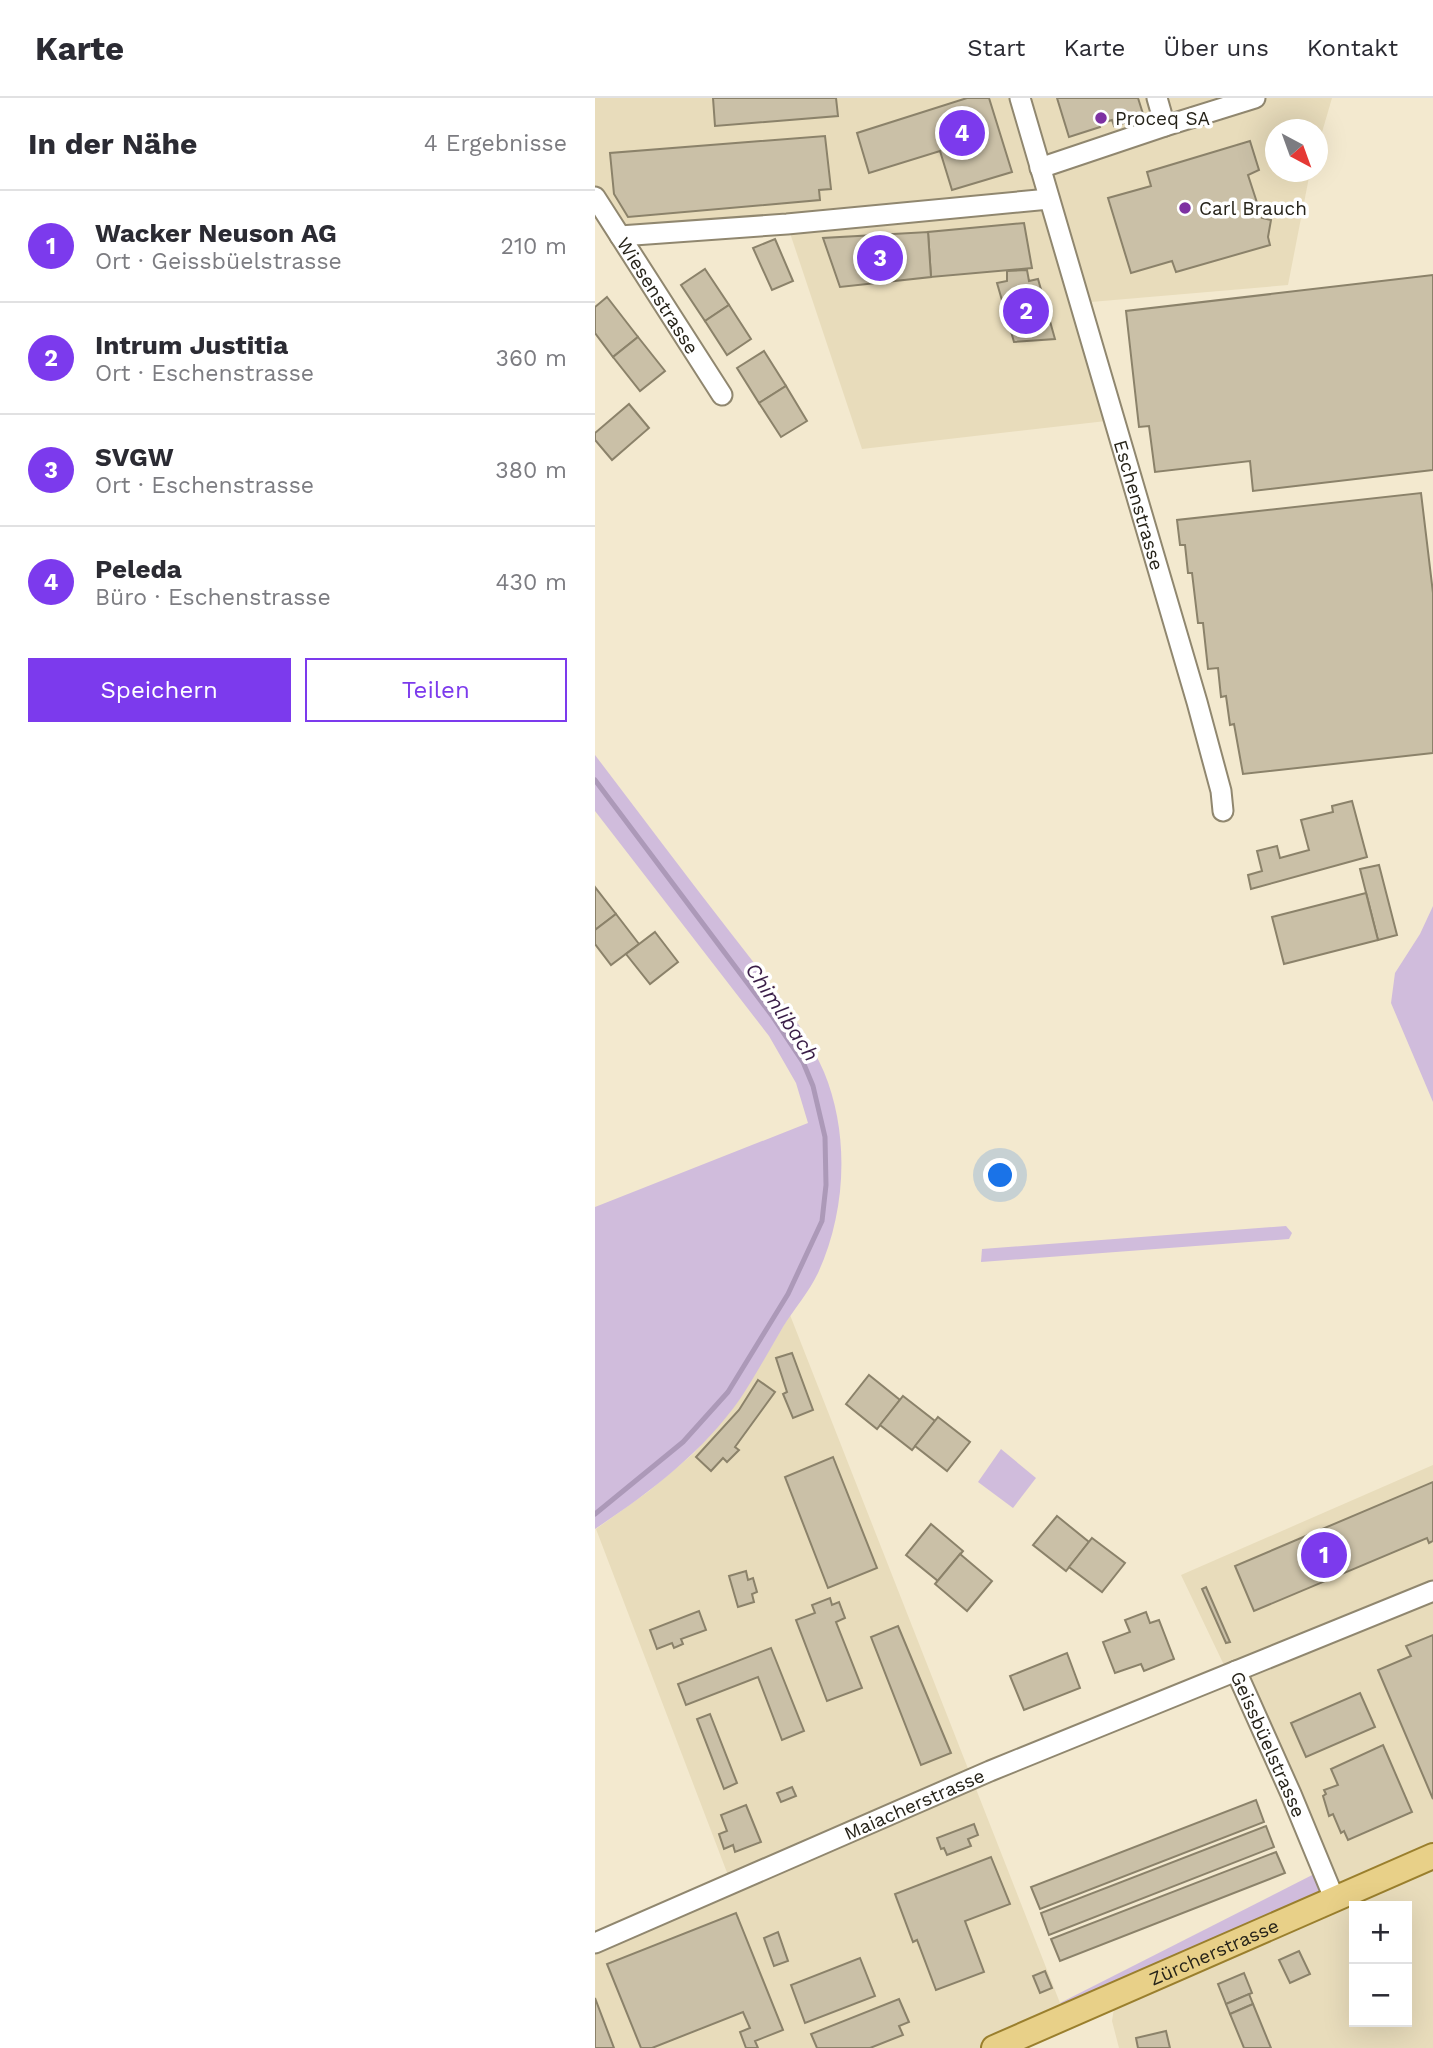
<!DOCTYPE html>
<html lang="de">
<meta charset="utf-8">
<style>
body{margin:0;font-family:"Work Sans",sans-serif;background:#f2f2f3;color:#2b2b33}
.controls{position:absolute;right:21px;bottom:21px;display:grid;overflow:hidden;border-radius:0px;box-shadow:0 7px 28px #0002}
.controls button{width:63px;height:63px;display:grid;place-items:center;padding:0;border:0;border-bottom:2px solid #e1e1e2;background:#fff;color:#2b2b33;font:35px sans-serif}
.compass{position:absolute;left:670px;top:21px;width:63px;height:63px;border-radius:50%;background:#fff;box-shadow:0 7px 28px #0002;rotate:139deg}
.you{position:absolute;left:406px;top:1078px;width:24px;height:24px;margin:-18px;border:5px solid #fff;border-radius:50%;background:#1a73e8;box-shadow:0 0 0 10px #1a73e833}
.badge{display:grid;place-items:center;width:46px;height:46px;border-radius:50%;background:#7c3aed;color:#fff;font-size:23px;font-weight:700}
.pin{position:absolute;translate:-50% -50%;border:4px solid #fff;box-shadow:0 2px 7px #0006}
.list{margin:0;padding:0;list-style:none}
h2{display:flex;justify-content:space-between;align-items:center;height:91px;margin:0;padding:0 28px;font-size:30px}
h2 small{font-size:23px;font-weight:400;color:#7c7c81}
.list li{display:grid;grid-template-columns:46px 1fr auto;gap:21px;align-items:center;box-sizing:border-box;height:112px;padding:0 28px;border-top:2px solid #e1e1e2}
.list b{display:block;font-size:26px;white-space:nowrap}
.list p{margin:0;font-size:23px;white-space:nowrap;color:#7c7c81}
.list em{font-size:23px;font-style:normal;color:#7c7c81}
.actions{display:flex;gap:14px;padding:21px 28px}
.actions a{flex:1;padding:16px 0;border:2px solid #7c3aed;border-radius:0px;text-align:center;font-size:24px;color:#7c3aed}
.actions .main{background:#7c3aed;color:#fff}
.map{position:relative;flex:none;width:838px;height:1950px;overflow:hidden}
header{display:flex;align-items:center;gap:42px;box-sizing:border-box;height:98px;padding:0 35px;background:#fff;border-bottom:2px solid #e1e1e2}
header strong{font-size:33px}
nav{display:flex;gap:38px;margin-inline-start:auto;font-size:24px}
main{display:flex}
aside{flex:1;background:#fff}
.map>svg:first-child{display:block}
.built{fill:#e8dcbb;fill-rule:evenodd}
.green{fill:#d0bcdc}
.lines{fill:none;stroke-linecap:round;stroke-linejoin:round}
.stream{stroke:#ac99b8;stroke-width:5}
.building{fill:#cac0a7;stroke:#8b826a;stroke-width:2}
.minor-casing{stroke:#90876f;stroke-width:23}
.major-casing{stroke:#9a7f2d;stroke-width:28}
.minor{stroke:#fff;stroke-width:19}
.major{stroke:#e8d088;stroke-width:24}
.poi-dot{fill:#7e31a2;stroke:#fff;stroke-width:2.5}
.labels{text-anchor:middle;stroke-width:7;stroke-linejoin:round;paint-order:stroke}
.poi-label{font-size:19px;fill:#262319;stroke:#fff;text-anchor:start}
.street-label{font-size:19px;fill:#262319;stroke:#fff}
.water-label{font-size:21px;font-style:italic;fill:#391d47;stroke:#fff}
</style>
<header>
<strong>Karte</strong>
<nav><a>Start</a><a>Karte</a><a>Über uns</a><a>Kontakt</a></nav>
</header>
<main>
<aside>
<h2>In der Nähe<small>4 Ergebnisse</small></h2>
<ul class="list">
<li><span class="badge">1</span><div><b>Wacker Neuson AG</b><p>Ort · Geissbüelstrasse</p></div><em>210 m</em></li>
<li><span class="badge">2</span><div><b>Intrum Justitia</b><p>Ort · Eschenstrasse</p></div><em>360 m</em></li>
<li><span class="badge">3</span><div><b>SVGW</b><p>Ort · Eschenstrasse</p></div><em>380 m</em></li>
<li><span class="badge">4</span><div><b>Peleda</b><p>Büro · Eschenstrasse</p></div><em>430 m</em></li>
</ul>
<div class="actions"><a class="main">Speichern</a><a>Teilen</a></div>
</aside>
<div class="map">
<svg width="838" height="1950" viewBox="0 0 838 1950">
<rect width="100%" height="100%" fill="#f3e9cf"/>
<g class="built">
<polygon points="0,0 737,0 723,48 722,32 680,32 680,74 715,74 693,187 484,205 520,322 267,351 192,126 25,138 0,99"/>
<polygon points="195,1217 465,1905 480,1915 399,1950 0,1950 0,1845 136,1785 1,1431 54,1393 99,1355 144,1302"/>
<path d="M838,1367V1950H524L517,1923L521,1897L739,1800L641,1573L628,1565L586,1477ZM759,1808H812V1924H759Z"/>
</g>
<g class="green">
<path d="M0,657C45,716 89,775 135,834C169,878 207,923 229,974C255,1037 251,1114 223,1175C214,1194 199,1211 188,1229C174,1253 160,1278 145,1301C107,1355 54,1395 0,1431V1109L213,1025L201,985L174,938L0,713Z"/>
<polygon points="838,808 838,1004 796,905 800,875 825,836"/>
<polygon points="691,1128 697,1135 694,1141 386,1164 387,1151"/>
<polygon points="406,1351 441,1380 418,1410 383,1384"/>
<polygon points="727,1772 739,1800 480,1915 465,1905"/>
</g>
<g class="lines">
<polyline class="stream" points="0,682 178,919 208,964 218,988 230,1039 231,1087 227,1123 193,1196 133,1294 88,1344 0,1416"/>
</g>
<g class="building">
<polygon points="118,0 241,0 243,18 120,28"/>
<polygon points="372,0 394,0 417,74 357,92 345,53 274,75 262,35"/>
<polygon points="462,0 543,0 549,19 519,28 517,22 504,26 505,29 474,39"/>
<polygon points="230,38 236,91 224,92 225,102 33,119 19,96 15,55"/>
<polygon points="655,43 664,72 653,77 667,120 676,122 673,139 675,147 581,174 577,163 536,175 513,100 556,88 552,74"/>
<polygon points="429,125 437,170 336,179 333,134"/>
<polygon points="333,134 336,179 245,189 228,140"/>
<polygon points="180,141 198,183 177,192 158,150"/>
<polygon points="110,171 134,207 110,223 86,187"/>
<polygon points="432,172 434,183 443,181 460,241 419,244 402,185 412,183 412,173"/>
<polygon points="838,177 838,372 658,393 655,363 560,374 554,328 544,329 531,213"/>
<polygon points="12,199 43,239 18,259 0,235 0,209"/>
<polygon points="134,207 156,241 132,257 110,223"/>
<polygon points="43,239 70,273 45,293 18,259"/>
<polygon points="169,253 191,288 164,305 142,270"/>
<polygon points="191,288 212,323 186,339 164,305"/>
<polygon points="34,306 54,330 17,362 0,342 0,335"/>
<polygon points="826,395 838,495 838,655 648,676 639,626 635,627 631,598 626,599 623,570 613,571 608,525 603,525 597,475 593,475 590,447 585,447 582,422"/>
<polygon points="757,703 772,759 656,791 653,777 667,773 662,753 682,748 685,760 714,752 706,722 738,714 737,708"/>
<polygon points="784,767 802,837 783,842 765,771"/>
<polygon points="0,789 21,816 0,832"/>
<polygon points="771,795 783,842 689,866 677,819"/>
<polygon points="21,816 44,846 16,867 0,846 0,832"/>
<polygon points="60,834 83,864 55,886 31,856"/>
<polygon points="197,1255 218,1312 198,1320 188,1296 192,1294 181,1260"/>
<polygon points="274,1277 305,1302 282,1331 251,1306"/>
<polygon points="163,1282 180,1294 140,1349 144,1352 132,1364 128,1360 116,1373 101,1359 144,1312"/>
<polygon points="308,1298 340,1323 317,1352 285,1327"/>
<polygon points="343,1319 375,1344 352,1373 320,1348"/>
<polygon points="238,1359 282,1470 233,1490 190,1379"/>
<polygon points="838,1384 838,1443 834,1445 832,1440 659,1513 640,1468"/>
<polygon points="462,1418 494,1444 471,1473 438,1447"/>
<polygon points="336,1426 368,1453 343,1483 311,1457"/>
<polygon points="497,1440 530,1465 507,1494 474,1469"/>
<polygon points="365,1456 397,1483 372,1513 340,1486"/>
<polygon points="151,1473 153,1482 158,1480 162,1494 157,1496 159,1504 143,1509 134,1478"/>
<polygon points="611,1489 635,1544 631,1545 607,1491"/>
<polygon points="235,1500 237,1507 244,1504 250,1520 241,1524 267,1590 232,1603 201,1522 220,1515 217,1507"/>
<polygon points="104,1513 111,1532 86,1541 88,1546 79,1550 77,1545 62,1551 55,1532"/>
<polygon points="551,1514 555,1525 564,1522 579,1561 549,1573 546,1566 520,1575 508,1544 535,1534 530,1522"/>
<polygon points="303,1528 356,1655 326,1667 276,1539"/>
<polygon points="838,1537 838,1701 783,1572 816,1558 811,1548"/>
<polygon points="176,1550 209,1633 187,1642 163,1579 91,1607 83,1586"/>
<polygon points="472,1555 485,1590 429,1612 415,1578"/>
<polygon points="765,1595 780,1629 711,1659 696,1625"/>
<polygon points="115,1616 142,1685 129,1691 102,1621"/>
<polygon points="788,1647 817,1714 753,1742 749,1733 746,1735 738,1716 734,1718 728,1698 731,1696 729,1692 743,1687 736,1671"/>
<polygon points="197,1689 201,1698 186,1704 182,1695"/>
<polygon points="661,1702 669,1724 445,1811 436,1789"/>
<polygon points="151,1707 166,1744 140,1754 138,1747 129,1751 124,1736 132,1733 126,1717"/>
<polygon points="379,1726 383,1737 373,1741 376,1748 352,1757 349,1750 346,1751 342,1740"/>
<polygon points="671,1728 679,1749 454,1837 446,1815"/>
<polygon points="681,1754 690,1775 465,1863 456,1841"/>
<polygon points="396,1759 415,1806 370,1823 389,1874 341,1892 322,1842 318,1844 300,1796"/>
<polygon points="141,1815 188,1932 160,1943 163,1950 151,1950 145,1934 155,1930 148,1914 57,1950 46,1950 12,1866"/>
<polygon points="183,1834 193,1863 179,1868 169,1840"/>
<polygon points="704,1853 715,1876 695,1885 684,1862"/>
<polygon points="265,1860 280,1898 210,1925 196,1887"/>
<polygon points="450,1873 457,1890 445,1895 438,1878"/>
<polygon points="649,1875 657,1895 631,1906 623,1886"/>
<polygon points="654,1896 658,1906 635,1916 631,1906"/>
<polygon points="0,1900 19,1950 0,1950"/>
<polygon points="304,1901 314,1924 304,1928 308,1937 275,1950 222,1950 216,1936"/>
<polygon points="658,1906 676,1950 649,1950 635,1916"/>
<polygon points="571,1933 575,1950 543,1950 541,1940"/>
</g>
<g class="lines">
<g class="minor-casing">
<g id="minor">
<path id="s1" d="M425,0L602,604L626,693L628,713"/>
<polyline points="570,28 660,0"/>
<polyline points="445,70 570,28 562,0"/>
<path id="s2" d="M0,99L127,297"/>
<polyline points="25,138 192,126 454,101"/>
<path id="s3" d="M641,1573L696,1696L739,1800"/>
<path id="s4" d="M0,1845L395,1673L838,1493"/>
</g>
</g>
<g class="major-casing">
<g id="major">
<path id="s5" d="M399,1950L838,1758"/>
</g>
</g>
<use href="#minor" class="minor"/>
<use href="#major" class="major"/>
</g>
<g class="poi-dot">
<circle cx="506" cy="20" r="7"/>
<circle cx="590" cy="110" r="7"/>
</g>
<g class="labels">
<g class="poi-label">
<text x="520" y="27">Proceq SA</text>
<text x="604" y="117">Carl Brauch</text>
</g>
<g class="street-label">
<text dy="7" stroke="none"><textPath href="#s2" startOffset="117">Wiesenstrasse</textPath></text>
<text dy="7" stroke="none"><textPath href="#s1" startOffset="424">Eschenstrasse</textPath></text>
<text dy="7" stroke="none"><textPath href="#s3" startOffset="80">Geissbüelstrasse</textPath></text>
<text dy="7" stroke="none"><textPath href="#s4" startOffset="348">Maiacherstrasse</textPath></text>
<text dy="7" stroke="none"><textPath href="#s5" startOffset="240">Zürcherstrasse</textPath></text>
</g>
<g class="water-label">
<text transform="translate(187 914) rotate(56)" y="7">Chimlibach</text>
</g>
</g>
</svg>
<div class="controls">
<button>+</button>
<button>−</button>
</div>
<svg class="compass" viewBox="-18 -18 36 36"><path d="M0-13l5 13h-10z" fill="#e53935"/><path d="M0 13l5-13h-10z" fill="#7c7c81"/></svg>
<div class="you"></div>
<div class="pin badge" style="left:729px;top:1457px">1</div>
<div class="pin badge" style="left:431px;top:213px">2</div>
<div class="pin badge" style="left:285px;top:160px">3</div>
<div class="pin badge" style="left:367px;top:35px">4</div>
</div>
</main>
